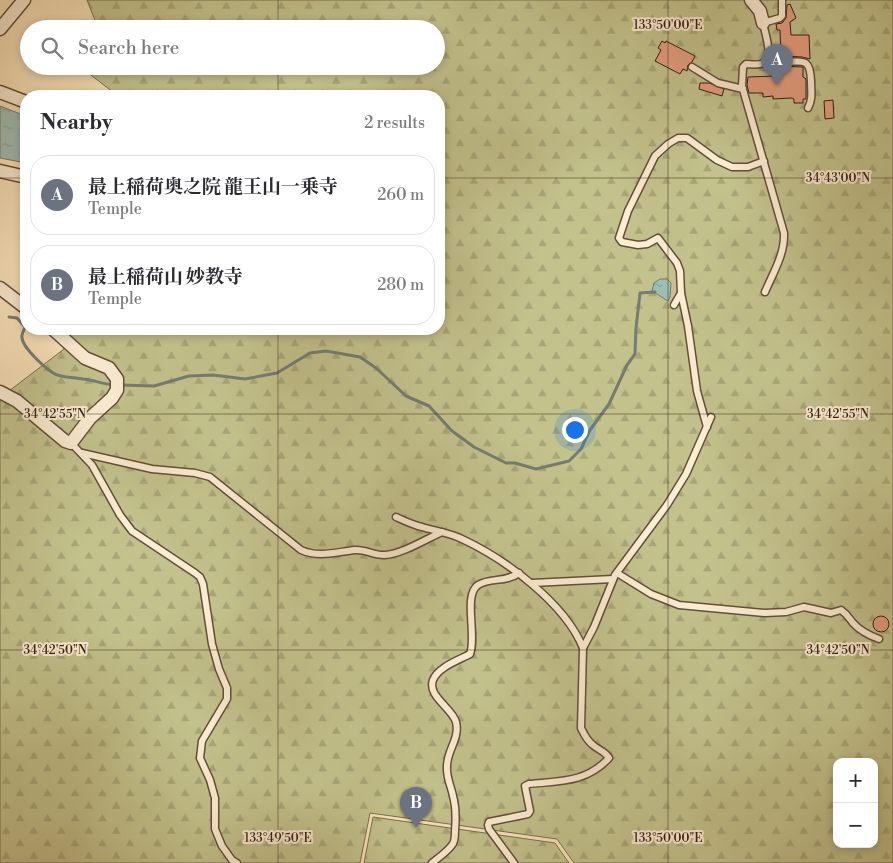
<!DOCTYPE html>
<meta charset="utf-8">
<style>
body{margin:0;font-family:"Libre Bodoni","Noto Serif JP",serif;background:#f2f2f3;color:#2b2b33}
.controls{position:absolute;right:15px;bottom:15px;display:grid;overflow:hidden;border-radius:10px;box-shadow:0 2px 8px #0003}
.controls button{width:45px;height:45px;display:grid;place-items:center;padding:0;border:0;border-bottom:1px solid #e1e1e2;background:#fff;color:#2b2b33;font:25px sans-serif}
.you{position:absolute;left:574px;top:429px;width:18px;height:18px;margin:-12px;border:4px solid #fff;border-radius:50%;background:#1a73e8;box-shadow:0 0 0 8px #1a73e833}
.badge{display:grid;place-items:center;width:32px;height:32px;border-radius:50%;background:#1a73e8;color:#fff;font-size:16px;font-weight:700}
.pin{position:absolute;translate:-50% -41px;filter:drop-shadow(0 1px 2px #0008)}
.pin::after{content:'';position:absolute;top:26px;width:18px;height:15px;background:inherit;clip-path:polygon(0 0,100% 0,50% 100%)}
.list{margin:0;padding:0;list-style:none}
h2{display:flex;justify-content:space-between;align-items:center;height:65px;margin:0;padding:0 20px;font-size:21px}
h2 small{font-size:16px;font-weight:400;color:#7c7c81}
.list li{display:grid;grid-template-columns:32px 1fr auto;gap:15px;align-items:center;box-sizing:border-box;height:80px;margin:0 10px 10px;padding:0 10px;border:1px solid #e1e1e2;border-radius:20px}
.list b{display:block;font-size:19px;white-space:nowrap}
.list p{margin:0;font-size:16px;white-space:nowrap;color:#7c7c81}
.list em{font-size:16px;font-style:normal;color:#7c7c81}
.icon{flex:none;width:28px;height:28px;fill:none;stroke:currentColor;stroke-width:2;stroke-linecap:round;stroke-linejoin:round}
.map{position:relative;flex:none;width:893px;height:863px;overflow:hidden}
.search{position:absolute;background:#fff;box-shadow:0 2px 8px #0003;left:20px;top:20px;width:425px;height:55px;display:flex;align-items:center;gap:12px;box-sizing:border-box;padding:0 18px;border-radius:28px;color:#7c7c81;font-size:19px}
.panel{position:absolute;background:#fff;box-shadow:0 2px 8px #0003;left:20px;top:90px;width:425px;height:245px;border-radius:20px}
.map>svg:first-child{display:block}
.forest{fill:url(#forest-firs);stroke:#7a6f4e;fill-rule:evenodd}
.water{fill:url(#water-ripples);stroke:#737d71}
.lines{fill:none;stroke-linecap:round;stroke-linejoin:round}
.stream{stroke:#737d71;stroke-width:3}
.building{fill:#e49d7f;stroke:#311c0f}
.lane-casing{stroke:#644e3a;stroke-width:9}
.street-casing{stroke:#644e3a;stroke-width:15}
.lane{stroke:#fcedd3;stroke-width:6}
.street{stroke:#fcedd3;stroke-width:12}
.ticks{fill:none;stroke:#311c0f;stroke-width:1;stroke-opacity:0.45}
.ticks-label{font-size:12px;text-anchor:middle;fill:#311c0f;stroke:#fcedd3;stroke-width:4;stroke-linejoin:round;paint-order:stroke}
</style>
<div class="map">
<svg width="893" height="863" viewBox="0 0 893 863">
<defs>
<pattern id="forest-firs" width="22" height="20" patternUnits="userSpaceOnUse" patternTransform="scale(1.25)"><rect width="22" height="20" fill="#c3c28d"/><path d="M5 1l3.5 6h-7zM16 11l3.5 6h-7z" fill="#a8a678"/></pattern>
<pattern id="water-ripples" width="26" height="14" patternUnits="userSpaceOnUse" patternTransform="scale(1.25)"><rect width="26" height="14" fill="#9fbeb3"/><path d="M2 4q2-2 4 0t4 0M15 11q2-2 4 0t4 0" fill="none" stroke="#89a399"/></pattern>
</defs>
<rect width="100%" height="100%" fill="#fbe3bb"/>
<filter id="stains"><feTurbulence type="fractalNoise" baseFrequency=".004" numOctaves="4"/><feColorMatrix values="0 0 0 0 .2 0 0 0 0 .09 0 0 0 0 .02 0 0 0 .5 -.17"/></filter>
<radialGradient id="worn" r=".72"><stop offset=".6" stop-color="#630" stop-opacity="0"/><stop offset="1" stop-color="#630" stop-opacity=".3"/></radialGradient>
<g class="forest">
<path d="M87,0H893V863H574L557,839L370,813L360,863H0V391H9L64,349L65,329H439V96H118L87,72L88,66H436V29H95L96,23ZM837,762H874V844H837Z"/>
<polygon points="373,817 555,843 569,863 364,863"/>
</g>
<g class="water">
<polygon points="0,106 18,113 26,119 26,163 0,158"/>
<polygon points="660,279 667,279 671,283 670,297 668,301 652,291 654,283"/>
</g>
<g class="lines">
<g class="stream">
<path d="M9,317L17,318L25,327C24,330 21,335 22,338C23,348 44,367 53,373C61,378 73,377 83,379C94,380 102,384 114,385"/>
<polyline points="120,385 154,386 189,376 213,375 245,379 277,373 310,353 326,351 360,357 376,368 406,396 429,406 452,431 474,447 506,463 515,463 536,469 569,461 581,449 590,430 609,404 627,365 635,354 636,328 640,293 655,292"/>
</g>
</g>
<g class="building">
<polygon points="790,4 796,18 790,22 791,35 809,35 810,59 802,57 781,56 780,30 777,30 776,24 782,23 786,18 787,5"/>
<polygon points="662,41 665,43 666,41 695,56 692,62 688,65 687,71 683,69 680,74 655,61 661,50 658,48"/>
<polygon points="779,66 803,67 803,77 806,79 806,99 803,99 803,103 794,103 794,99 792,98 773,99 773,96 763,97 763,93 749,93 747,85 748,77 775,76 775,69 779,69"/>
<polygon points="700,83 709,83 724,89 722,96 699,89"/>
<polygon points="833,100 834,118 825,119 824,101"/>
<circle cx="881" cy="624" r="8"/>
</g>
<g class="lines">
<g class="lane-casing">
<g id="lane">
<path d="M769,54C772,57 775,60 779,61C798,65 810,52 811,81C811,91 813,99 808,108"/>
<polyline points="692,67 718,83 743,89"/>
<path d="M765,292C773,273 785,254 784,233L742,86L743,67L746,64C751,64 758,66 763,63C774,56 765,34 763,23L780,18L782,16V0"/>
<polyline points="674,305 681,293"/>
<polyline points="707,427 697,391 688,326 681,293 680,271 677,263 658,238 647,244 638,245 622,242 619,238 628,211 655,156 668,144 678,138 687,138 717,160 732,167 748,167 764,161"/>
<polyline points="71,443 92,465 120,515 132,531 195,573 200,577 203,584 212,644 219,669 227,688 227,699 202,741 200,758 210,780 215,798 215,829 222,846 232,860 237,863"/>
<path d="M82,453L152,469L195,473L210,477L301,550C319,558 336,552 355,550C366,549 374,556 385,555C402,554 426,539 442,532"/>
<path d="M396,517C405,521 413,525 422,527C435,531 450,533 462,539C505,559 565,603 583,648L581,728C584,734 587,741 593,745C598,750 605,751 609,758C586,783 559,781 529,784L525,786L530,811L528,814L489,822L488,825L489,829L514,863"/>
<path d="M617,573L651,594L679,605L765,613L786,612L804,607L831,613L841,610C847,614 849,618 853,623C860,631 868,635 879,639"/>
<polyline points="532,583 613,579"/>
<polyline points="583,648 594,627 615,575 667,505 686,474 711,417"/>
<path d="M432,863C438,858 447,852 452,845C455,842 455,835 455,831C456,819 456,807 453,796C451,786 446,777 447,766C447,750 460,739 456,722C452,708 427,696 433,680C438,667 459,660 470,654C477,636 463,595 478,585C491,577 505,583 519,573"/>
</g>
</g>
<g class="street-casing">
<g id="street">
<polyline points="751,0 760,11 763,23"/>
<polyline points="0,29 24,0"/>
<polyline points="0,92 26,102"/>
<polyline points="0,171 26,177"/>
<polyline points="0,288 26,308"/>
<polyline points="0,392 17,401 65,441 71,443 90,418 112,398 117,390 117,379 109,368 85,358 53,329"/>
</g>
</g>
<use href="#lane" class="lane"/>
<use href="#street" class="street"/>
</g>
<path class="ticks" d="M278,0V29M668,0V863M278,66V96M0,178H26M439,178H893M278,329V863M0,414H893M0,650H893"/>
<g class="ticks-label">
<text x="668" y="29">133°50'00"E</text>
<text x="838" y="182">34°43'00"N</text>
<text x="55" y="418">34°42'55"N</text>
<text x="838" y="418">34°42'55"N</text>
<text x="55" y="654">34°42'50"N</text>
<text x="838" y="654">34°42'50"N</text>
<text x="278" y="842">133°49'50"E</text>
<text x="668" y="842">133°50'00"E</text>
</g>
<rect width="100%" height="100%" filter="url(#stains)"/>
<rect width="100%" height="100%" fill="url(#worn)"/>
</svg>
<div class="controls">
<button>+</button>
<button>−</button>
</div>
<div class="you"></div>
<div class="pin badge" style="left:777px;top:85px;background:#6b7280">A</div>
<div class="pin badge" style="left:416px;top:828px;background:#6b7280">B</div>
<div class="search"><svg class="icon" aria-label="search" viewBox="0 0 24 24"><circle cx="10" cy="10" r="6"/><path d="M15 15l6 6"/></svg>Search here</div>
<section class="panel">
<h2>Nearby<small>2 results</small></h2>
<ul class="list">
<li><span class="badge" style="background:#6b7280">A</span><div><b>最上稲荷奥之院 龍王山一乗寺</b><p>Temple</p></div><em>260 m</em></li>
<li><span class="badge" style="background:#6b7280">B</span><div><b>最上稲荷山 妙教寺</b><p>Temple</p></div><em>280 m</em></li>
</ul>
</section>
</div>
